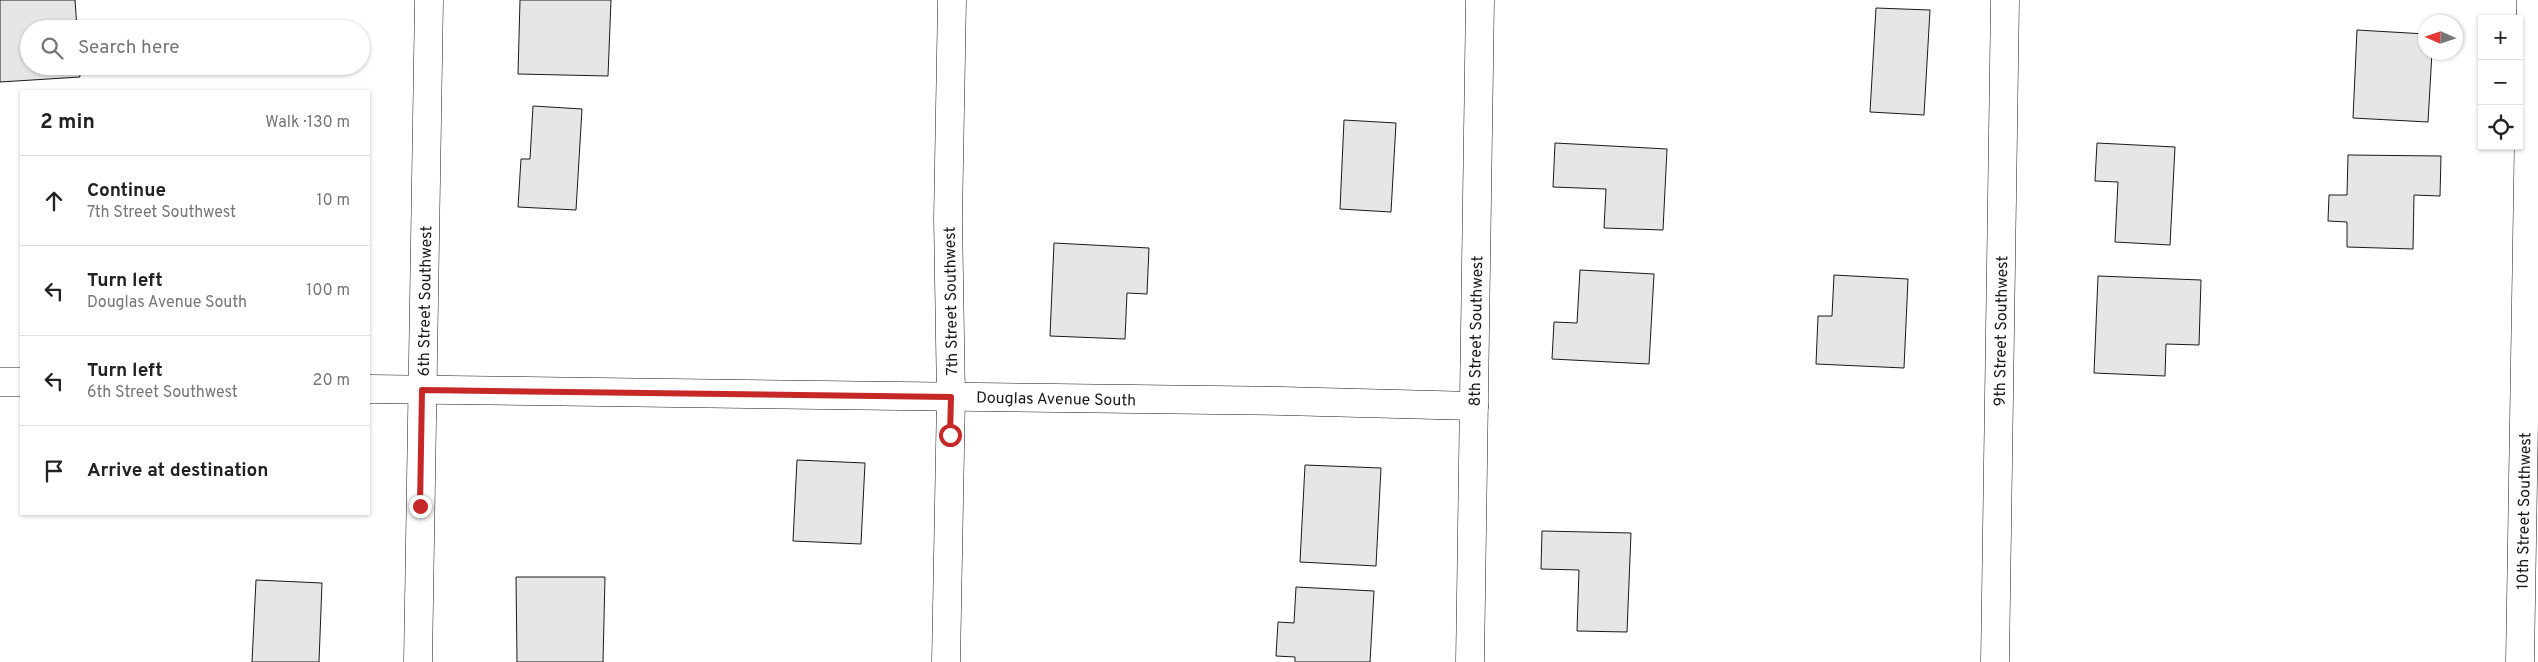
<!DOCTYPE html>
<meta charset="utf-8">
<style>
body{margin:0;font-family:Overpass,sans-serif;background:#f6f6f6;color:#222}
.controls{position:absolute;right:15px;top:15px;display:grid;overflow:hidden;border-radius:0px;box-shadow:0 1px 4px #0004}
.controls button{width:45px;height:45px;display:grid;place-items:center;padding:0;border:0;border-bottom:1px solid #e0e0e0;background:#fff;color:#222;font:25px sans-serif}
.compass{position:absolute;left:2418px;top:15px;width:45px;height:45px;border-radius:50%;background:#fff;box-shadow:0 1px 4px #0004;rotate:273deg}
.stop{position:absolute;width:15px;height:15px;margin:-11px;border:4px solid #c62828;border-radius:50%;background:#fff}
.stop.end{background:#c62828;border-color:#fff;box-shadow:0 1px 5px #0008}
.list{margin:0;padding:0;list-style:none}
h2{display:flex;justify-content:space-between;align-items:center;height:65px;margin:0;padding:0 20px;font-size:21px}
h2 small{font-size:16px;font-weight:400;color:#767676}
.list li{display:grid;grid-template-columns:32px 1fr auto;gap:15px;align-items:center;box-sizing:border-box;height:90px;padding:0 20px;border-top:1px solid #e0e0e0}
.list b{display:block;font-size:19px;white-space:nowrap}
.list p{margin:0;font-size:16px;white-space:nowrap;color:#767676}
.list em{font-size:16px;font-style:normal;color:#767676}
.icon{flex:none;width:28px;height:28px;fill:none;stroke:currentColor;stroke-width:2;stroke-linecap:round;stroke-linejoin:round}
.map{position:relative;flex:none;width:2538px;height:662px;overflow:hidden}
.search{position:absolute;background:#fff;box-shadow:0 1px 4px #0004;left:20px;top:20px;width:350px;height:55px;display:flex;align-items:center;gap:12px;box-sizing:border-box;padding:0 18px;border-radius:28px;color:#767676;font-size:19px}
.panel{position:absolute;background:#fff;box-shadow:0 1px 4px #0004;left:20px;top:90px;width:350px;height:425px;border-radius:0px}
.map>svg:first-child{display:block}
.building{fill:#e6e6e6;stroke:#1a1a1a}
.lines{fill:none;stroke-linecap:round;stroke-linejoin:round}
.minor-casing{stroke:#1a1a1a;stroke-width:29}
.minor{stroke:#fff;stroke-width:28}
.route{stroke:#c62828;stroke-width:6}
.labels{text-anchor:middle;stroke-width:4;stroke-linejoin:round;paint-order:stroke}
.street-label{font-size:16px;fill:#1a1a1a;stroke:#fff}
</style>
<div class="map">
<svg width="2538" height="662" viewBox="0 0 2538 662">
<rect width="100%" height="100%" fill="#fff"/>
<g class="building">
<polygon points="0,0 75,0 77,29 29,29 29,66 79,66 80,77 0,82"/>
<polygon points="520,0 611,0 608,76 518,74"/>
<polygon points="1876,8 1930,10 1924,115 1870,112"/>
<polygon points="2357,30 2426,34 2426,52 2432,52 2428,122 2353,118"/>
<polygon points="533,106 582,109 576,210 518,207 521,159 530,159"/>
<polygon points="1344,120 1396,123 1391,212 1340,209"/>
<polygon points="1555,143 1667,149 1663,230 1604,228 1606,189 1553,187"/>
<polygon points="2097,143 2175,147 2170,245 2115,242 2118,182 2095,181"/>
<polygon points="2348,155 2441,156 2440,196 2414,195 2413,249 2347,247 2347,222 2328,221 2329,195 2347,195"/>
<polygon points="1054,243 1149,248 1147,294 1127,293 1125,339 1050,336"/>
<polygon points="1580,270 1654,274 1649,364 1552,359 1554,322 1577,323"/>
<polygon points="1834,275 1908,279 1904,368 1816,364 1818,316 1832,316"/>
<polygon points="2098,276 2201,280 2199,345 2166,344 2165,376 2094,373"/>
<polygon points="797,460 865,463 861,544 793,541"/>
<polygon points="1305,465 1381,468 1376,566 1300,562"/>
<polygon points="1542,531 1631,533 1627,632 1577,631 1579,570 1541,569"/>
<polygon points="516,577 605,577 603,662 517,662"/>
<polygon points="256,580 322,583 319,662 252,662"/>
<polygon points="1296,587 1374,591 1370,662 1295,662 1295,657 1276,656 1278,622 1294,623"/>
</g>
<g class="lines">
<g class="minor-casing">
<g id="minor">
<polyline points="0,382 21,382"/>
<polyline points="369,389 1282,401 1474,406"/>
<polyline points="418,662 429,0"/>
<polyline points="946,662 951,397 948,218 952,0"/>
<polyline points="1470,662 1480,0"/>
<polyline points="1995,662 2005,0"/>
<polyline points="2520,662 2531,0"/>
</g>
</g>
<use href="#minor" class="minor"/>
</g>
<g class="lines">
<polyline class="route" points="420,506 422,390 951,397 950,435"/>
</g>
<g class="labels">
<g class="street-label">
<text transform="translate(424 301) rotate(-89)" y="6">6th Street Southwest</text>
<text transform="translate(950 301) rotate(-91)" y="6">7th Street Southwest</text>
<text transform="translate(1475 331) rotate(-89)" y="6">8th Street Southwest</text>
<text transform="translate(2000 331) rotate(-89)" y="6">9th Street Southwest</text>
<text transform="translate(1056 398) rotate(1)" y="6">Douglas Avenue South</text>
<text transform="translate(2523 511) rotate(-89)" y="6">10th Street Southwest</text>
</g>
</g>
</svg>
<div class="controls">
<button>+</button>
<button>−</button>
<button><svg class="icon" aria-label="locate" viewBox="0 0 24 24"><circle cx="12" cy="12" r="6"/><path d="M12 2v4M12 18v4M2 12h4M18 12h4"/></svg></button>
</div>
<svg class="compass" viewBox="-18 -18 36 36"><path d="M0-13l5 13h-10z" fill="#e53935"/><path d="M0 13l5-13h-10z" fill="#767676"/></svg>
<div class="stop" style="left:950px;top:435px"></div>
<div class="stop end" style="left:420px;top:506px"></div>
<div class="search"><svg class="icon" aria-label="search" viewBox="0 0 24 24"><circle cx="10" cy="10" r="6"/><path d="M15 15l6 6"/></svg>Search here</div>
<section class="panel">
<h2>2 min<small>Walk · 130 m</small></h2>
<ul class="list">
<li><svg class="icon" aria-label="ahead" viewBox="0 0 24 24"><path d="M12 20V5M6 11l6-6 6 6"/></svg><div><b>Continue</b><p>7th Street Southwest</p></div><em>10 m</em></li>
<li><svg class="icon" aria-label="left" viewBox="0 0 24 24"><path d="M17 20v-9H6M10 6l-5 5 5 5"/></svg><div><b>Turn left</b><p>Douglas Avenue South</p></div><em>100 m</em></li>
<li><svg class="icon" aria-label="left" viewBox="0 0 24 24"><path d="M17 20v-9H6M10 6l-5 5 5 5"/></svg><div><b>Turn left</b><p>6th Street Southwest</p></div><em>20 m</em></li>
<li><svg class="icon" aria-label="arrive" viewBox="0 0 24 24"><path d="M6 21V4h12l-3 4 3 4H6"/></svg><div><b>Arrive at destination</b></div></li>
</ul>
</section>
</div>
